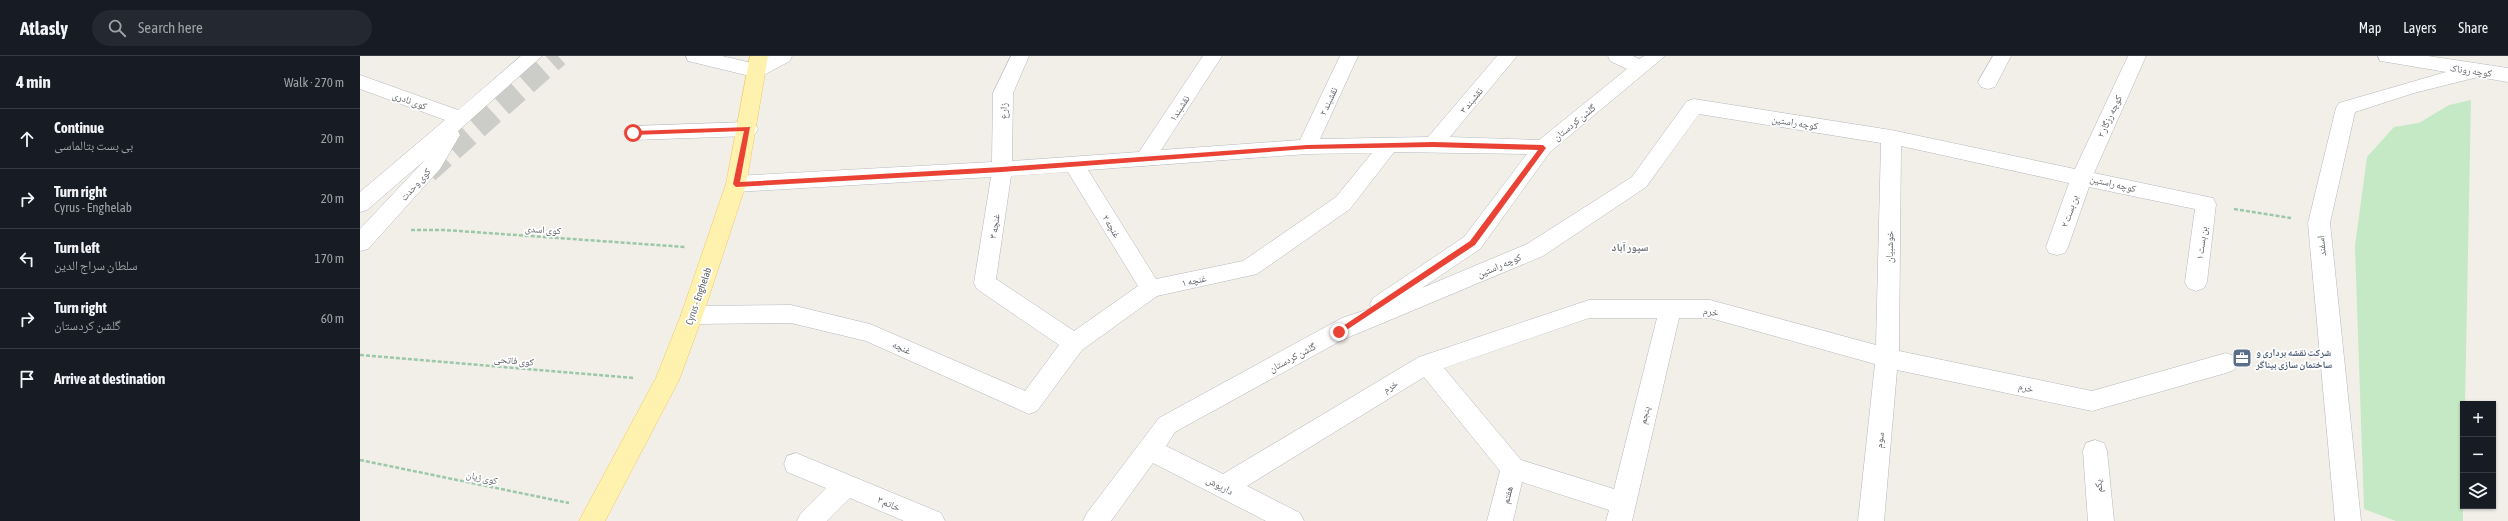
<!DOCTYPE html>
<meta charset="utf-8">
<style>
body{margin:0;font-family:"Asap Condensed","Noto Naskh Arabic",sans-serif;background:#242831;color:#f1f3f6}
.controls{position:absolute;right:12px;bottom:12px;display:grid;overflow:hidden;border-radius:0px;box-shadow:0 1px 3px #0004}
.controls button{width:36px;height:36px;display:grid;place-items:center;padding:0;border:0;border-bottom:1px solid #363941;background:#171b24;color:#f1f3f6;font:20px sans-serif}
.stop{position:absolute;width:12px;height:12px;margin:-9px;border:3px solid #ea4335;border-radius:50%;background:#fff}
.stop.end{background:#ea4335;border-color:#fff;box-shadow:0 1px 4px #0008}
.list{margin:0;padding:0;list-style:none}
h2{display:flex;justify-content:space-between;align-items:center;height:52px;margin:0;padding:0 16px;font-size:17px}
h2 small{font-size:13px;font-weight:400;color:#9ea1a6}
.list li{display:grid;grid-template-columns:26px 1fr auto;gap:12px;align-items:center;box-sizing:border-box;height:60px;padding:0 16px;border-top:1px solid #363941}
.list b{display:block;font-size:15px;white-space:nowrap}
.list p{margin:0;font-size:13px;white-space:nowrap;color:#9ea1a6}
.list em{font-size:13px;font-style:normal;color:#9ea1a6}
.icon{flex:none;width:22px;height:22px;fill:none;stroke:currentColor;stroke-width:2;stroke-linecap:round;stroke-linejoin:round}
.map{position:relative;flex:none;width:2148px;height:465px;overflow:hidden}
header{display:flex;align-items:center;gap:24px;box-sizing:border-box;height:56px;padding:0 20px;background:#171b24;border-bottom:1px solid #363941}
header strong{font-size:19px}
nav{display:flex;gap:22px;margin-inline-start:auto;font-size:14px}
.search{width:280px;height:36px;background:#242831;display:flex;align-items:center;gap:10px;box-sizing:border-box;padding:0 14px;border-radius:22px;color:#9ea1a6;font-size:15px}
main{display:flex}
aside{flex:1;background:#171b24}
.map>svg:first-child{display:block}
.green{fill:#c5e8c5}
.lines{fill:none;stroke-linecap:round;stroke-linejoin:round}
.major-tunnel{stroke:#ccccc8;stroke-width:22;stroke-dasharray:22 11;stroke-linecap:butt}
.minor-casing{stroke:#b5b8bc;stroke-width:1}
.major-casing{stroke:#f2c960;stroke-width:1}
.path{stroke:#9cc7a9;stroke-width:2.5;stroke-dasharray:4 2;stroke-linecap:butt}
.minor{fill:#fff;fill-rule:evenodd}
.major{fill:#fff2af;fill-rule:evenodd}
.route{fill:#ea4335}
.labels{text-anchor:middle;stroke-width:3.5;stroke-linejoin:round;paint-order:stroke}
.street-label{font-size:10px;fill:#5f6368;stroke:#fff}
.service-label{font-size:10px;font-weight:bold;fill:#4e5e75;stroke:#fff;text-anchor:start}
.neighbourhood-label{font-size:11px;font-weight:bold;fill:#70757a;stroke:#fff}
</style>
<header>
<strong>Atlasly</strong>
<div class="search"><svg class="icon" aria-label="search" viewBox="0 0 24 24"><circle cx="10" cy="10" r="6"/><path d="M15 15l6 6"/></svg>Search here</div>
<nav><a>Map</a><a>Layers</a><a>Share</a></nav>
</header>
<main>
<aside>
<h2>4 min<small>Walk · 270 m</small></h2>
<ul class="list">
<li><svg class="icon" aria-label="ahead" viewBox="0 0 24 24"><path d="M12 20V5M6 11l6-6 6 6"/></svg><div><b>Continue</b><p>بی بست بتالماسی</p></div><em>20 m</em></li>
<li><svg class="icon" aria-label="right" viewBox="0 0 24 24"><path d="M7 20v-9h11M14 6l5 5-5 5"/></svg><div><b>Turn right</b><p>Cyrus - Enghelab</p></div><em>20 m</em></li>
<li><svg class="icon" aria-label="left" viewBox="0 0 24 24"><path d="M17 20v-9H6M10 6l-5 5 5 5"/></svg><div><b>Turn left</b><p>سلطان سراج الدین</p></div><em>170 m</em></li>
<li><svg class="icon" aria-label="right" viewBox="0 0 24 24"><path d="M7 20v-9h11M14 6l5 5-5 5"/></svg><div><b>Turn right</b><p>گلشن کردستان</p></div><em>60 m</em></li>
<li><svg class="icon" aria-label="arrive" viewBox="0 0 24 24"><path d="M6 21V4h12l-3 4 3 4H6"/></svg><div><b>Arrive at destination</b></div></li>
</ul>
</aside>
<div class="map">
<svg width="2148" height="465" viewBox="0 0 2148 465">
<rect width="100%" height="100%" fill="#f1efe8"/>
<polygon class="green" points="2111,44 2105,348 2103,348 2103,465 2036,465 2004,453 1995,190 2007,101 2034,71 2059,67 2089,49"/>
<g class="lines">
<polyline class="major-tunnel" points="68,116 198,0"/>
<g class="minor-casing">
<g id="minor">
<polygon points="161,0 182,0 98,75 100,79 80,113 8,193 0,195 0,173 65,104 7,154 0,156 0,136 85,64 0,33 0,19 98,54"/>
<polygon points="326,0 362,0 396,8 409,0 432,0 430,5 398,22 328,5"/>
<path d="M651,0H669L653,37L652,105L779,96L843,0H862L801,94L940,84L980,0H998L960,83L1068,81L1137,0H1157L1090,81L1179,84L1267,13L1250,5L1248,0H1273L1279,3L1284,0H1305L1190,96L1120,193L1062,232L1167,188L1272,121L1327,45L1334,43L1531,74L1715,113L1768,0H1786L1734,117L1853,142L1856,148L1847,226L1844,232L1836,235L1828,232L1825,226L1835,153L1729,131L1708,191L1705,197L1697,199L1689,197L1686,191L1709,127L1541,90L1539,295L1732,335L1866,297L1874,300L1878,307L1874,314L1866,317L1732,355L1537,314L1524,465H1498L1515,308L1350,262H1319L1272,465H1246L1249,454L1162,426L1153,465H1127L1140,415L1064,321L887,430L940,457L944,465H906L793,407L751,465H723L727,457L799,362L982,262L1012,252L1010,248L1013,242L1104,181L1167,98L1034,96L990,153L897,218L797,240L722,294L677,355L669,358L506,285L431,267L332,268L324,265L321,259L324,253L332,250L431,249L510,268L665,335L699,289L617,233L614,227L631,121L376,136L369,133L366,128L369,123L376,120L632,106L633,37ZM1339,58L1521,87L1516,289L1350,244H1229L1059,301L863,418L806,390L815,376L982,284L1183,200L1286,131ZM1012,97L976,141L883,205L796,223L728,114L947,98ZM708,116L778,230L714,275L636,223L651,120ZM1229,262H1297L1254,433L1161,404L1084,312Z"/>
<polygon points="1633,0 1651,0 1635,31 1628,33 1621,31 1618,26"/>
<polygon points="2018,0 2068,0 2148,12 2148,26 2118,21 2054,37 1995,56 1970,167 2001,465 1975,465 1948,167 1976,52 1979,47 2086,16 2027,6 2020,5"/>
<polygon points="388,66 395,68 398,73 395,78 388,80 273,84 266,82 263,77 266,72 273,70"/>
<polygon points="1735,384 1744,387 1747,395 1754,465 1728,465 1723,395 1726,387"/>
<polygon points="436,397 581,457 585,465 544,465 490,442 467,465 437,465 441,457 466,432 427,416 424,408 427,400"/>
</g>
</g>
<g class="major-casing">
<polygon id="major" points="390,0 408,0 386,128 343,259 319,324 245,465 219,465 296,322 321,259 366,128"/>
</g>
<g class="path">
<polyline points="1874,153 1931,162"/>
<polyline points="51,174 85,174 325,191"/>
<polyline points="0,299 274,322"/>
<polyline points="0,404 209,447"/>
</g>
<use href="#minor" class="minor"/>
<use href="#major" class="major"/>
</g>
<polygon class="route" points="390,71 380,126 642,111 947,89 1073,86 1183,89 1186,92 1115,189 979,279 977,274 1110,185 1178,94 1073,91 947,93 642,116 376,131 373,128 384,75 273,79 270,77 273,75"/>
<defs>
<g id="office-square" transform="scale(1)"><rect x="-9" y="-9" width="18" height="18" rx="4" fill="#5c6f8a" stroke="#fff"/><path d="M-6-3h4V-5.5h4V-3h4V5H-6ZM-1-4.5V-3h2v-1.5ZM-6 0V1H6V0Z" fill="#fff"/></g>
</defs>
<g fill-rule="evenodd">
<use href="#office-square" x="1882" y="302"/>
</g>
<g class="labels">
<g class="street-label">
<text transform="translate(2111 14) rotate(8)" y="4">کوچه روناک</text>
<text transform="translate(50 44) rotate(20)" y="4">کوی نادری</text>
<text transform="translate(1111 44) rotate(-50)" y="4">نقشبند ۳</text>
<text transform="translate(968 45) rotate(-65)" y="4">نقشبند ۲</text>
<text transform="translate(819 52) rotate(-57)" y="4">نقشبند۱</text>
<text transform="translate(643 55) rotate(-89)" y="4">زارع</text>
<text transform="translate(1749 60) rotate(-65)" y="4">کوچه رزگار ۲</text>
<text transform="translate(1214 66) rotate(-39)" y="4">گلشن کردستان</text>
<text transform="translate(1435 66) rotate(9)" y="4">کوچه راستین</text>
<text transform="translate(1753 127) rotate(13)" y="4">کوچه راستین</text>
<text transform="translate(55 128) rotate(-48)" y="4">کوی وحدت</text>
<text transform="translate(1709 155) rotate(-71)" y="4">بن بست ۲</text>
<text transform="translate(634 170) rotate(-81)" y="4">غنچه ۳</text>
<text transform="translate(752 170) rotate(58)" y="4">غنچه ۲</text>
<text transform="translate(183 173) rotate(4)" y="4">کوی اسدی</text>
<text transform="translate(1841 187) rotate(-82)" y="4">بن بست ۱</text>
<text transform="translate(1961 190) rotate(-96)" y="4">اسفند</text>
<text transform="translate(1529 191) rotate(-89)" y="4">خوشبیان</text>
<text transform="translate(1139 209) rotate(-23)" y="4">کوچه راستین</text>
<text transform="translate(834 224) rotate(-12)" y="4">غنچه ۱</text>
<text transform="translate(338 240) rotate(-71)" y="4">Cyrus - Enghelab</text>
<text transform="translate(1351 255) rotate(9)" y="4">خرم</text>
<text transform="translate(542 291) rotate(24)" y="4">غنچه</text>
<text transform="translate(932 301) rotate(-28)" y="4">گلشن کردستان</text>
<text transform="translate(154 304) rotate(5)" y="4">کوی فاتحی</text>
<text transform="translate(1030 330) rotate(-31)" y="4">خرم</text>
<text transform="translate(1666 331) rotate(12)" y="4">خرم</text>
<text transform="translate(1284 359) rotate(-76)" y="4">پنجم</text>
<text transform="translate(1519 384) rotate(-84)" y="4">سوم</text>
<text transform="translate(122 421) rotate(12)" y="4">کوی ژیان</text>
<text transform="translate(860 429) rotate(27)" y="4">داریوش</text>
<text transform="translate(1738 430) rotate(-95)" y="4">یکم</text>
<text transform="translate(1147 439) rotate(-76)" y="4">هفتم</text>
<text transform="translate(529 447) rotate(23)" y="4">خاتم ۳</text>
</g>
<g class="service-label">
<text x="1896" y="300">شرکت نقشه برداری و<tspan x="1896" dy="12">ساختمان سازی بیناگر</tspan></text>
</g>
<g class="neighbourhood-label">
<text x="1270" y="195">سپور آباد</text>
</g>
</g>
</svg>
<div class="controls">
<button>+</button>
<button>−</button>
<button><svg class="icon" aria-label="layers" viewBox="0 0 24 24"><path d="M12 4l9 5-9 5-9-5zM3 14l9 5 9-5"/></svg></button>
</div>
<div class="stop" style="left:273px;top:77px"></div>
<div class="stop end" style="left:979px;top:276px"></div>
</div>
</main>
